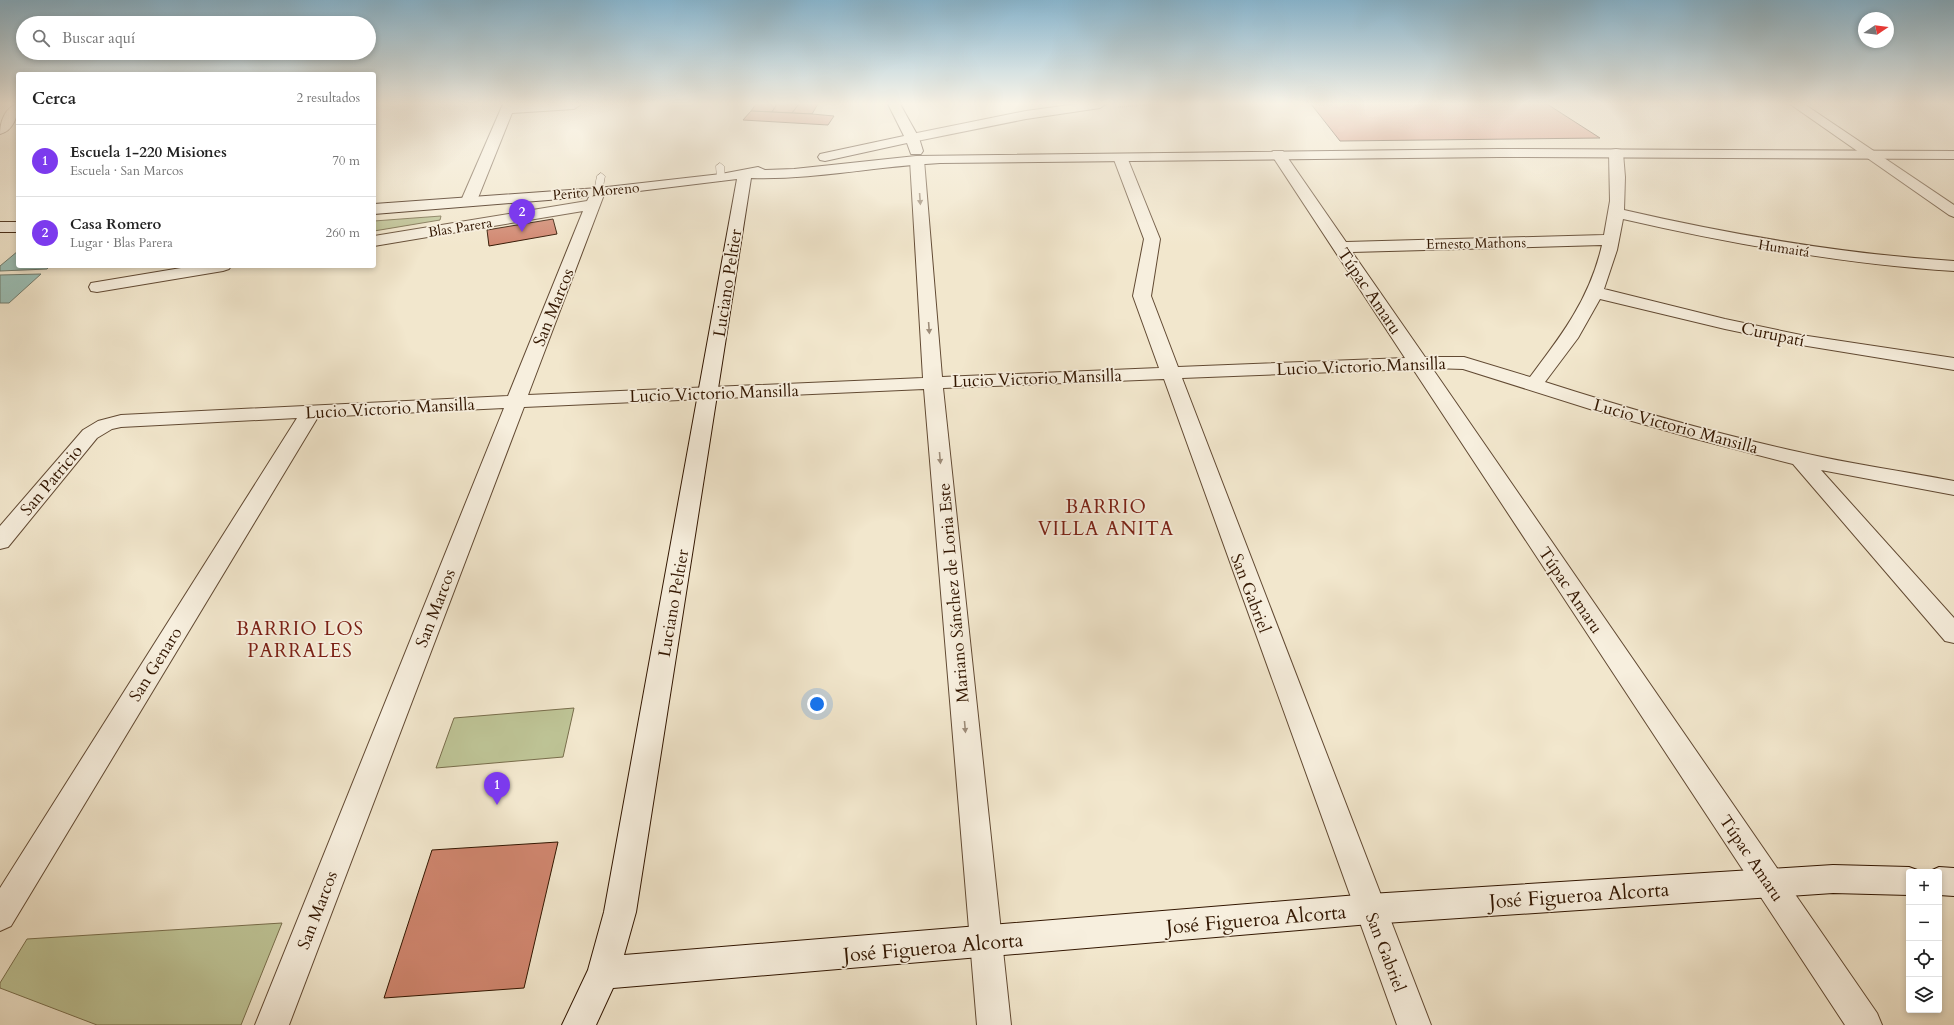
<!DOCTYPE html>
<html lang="es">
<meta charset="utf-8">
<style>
body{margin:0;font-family:Cardo,serif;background:#f2f2f2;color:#222}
.controls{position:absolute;right:12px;bottom:12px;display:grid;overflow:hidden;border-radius:4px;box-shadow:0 2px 6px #0003}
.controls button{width:36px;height:36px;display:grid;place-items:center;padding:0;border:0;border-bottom:1px solid #e0e0e0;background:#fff;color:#222;font:20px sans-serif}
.compass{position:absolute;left:1858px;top:12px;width:36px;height:36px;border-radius:50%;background:#fff;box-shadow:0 2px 6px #0003;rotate:77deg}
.you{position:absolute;left:817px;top:704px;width:14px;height:14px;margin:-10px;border:3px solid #fff;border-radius:50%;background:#1a73e8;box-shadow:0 0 0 6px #1a73e833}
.badge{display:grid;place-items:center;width:26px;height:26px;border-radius:50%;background:#7c3aed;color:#fff;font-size:13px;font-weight:700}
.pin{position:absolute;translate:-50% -33px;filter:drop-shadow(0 1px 2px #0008)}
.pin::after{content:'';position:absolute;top:21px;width:14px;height:12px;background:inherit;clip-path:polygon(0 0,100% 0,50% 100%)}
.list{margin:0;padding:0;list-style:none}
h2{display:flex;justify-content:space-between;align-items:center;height:52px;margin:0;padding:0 16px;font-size:17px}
h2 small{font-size:13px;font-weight:400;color:#767676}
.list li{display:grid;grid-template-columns:26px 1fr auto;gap:12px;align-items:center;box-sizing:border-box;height:72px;padding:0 16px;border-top:1px solid #e0e0e0}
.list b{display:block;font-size:15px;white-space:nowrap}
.list p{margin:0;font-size:13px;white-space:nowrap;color:#767676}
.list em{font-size:13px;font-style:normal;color:#767676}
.icon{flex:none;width:22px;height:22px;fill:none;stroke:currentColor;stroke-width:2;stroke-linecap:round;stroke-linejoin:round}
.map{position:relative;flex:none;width:1954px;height:1025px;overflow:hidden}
.search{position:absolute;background:#fff;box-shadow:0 2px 6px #0003;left:16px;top:16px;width:360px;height:44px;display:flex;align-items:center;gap:10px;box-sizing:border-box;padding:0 14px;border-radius:22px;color:#767676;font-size:15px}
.panel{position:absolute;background:#fff;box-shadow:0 2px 6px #0003;left:16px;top:72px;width:360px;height:196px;border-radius:4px}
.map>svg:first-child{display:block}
.green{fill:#bec496;stroke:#786d4b}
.water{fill:#9bc0b7;stroke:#717c6e}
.building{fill:#d0866f;stroke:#321600}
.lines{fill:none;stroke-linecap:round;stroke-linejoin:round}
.lane-casing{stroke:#624a33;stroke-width:1}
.street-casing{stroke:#624a33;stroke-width:2}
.secondary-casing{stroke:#321600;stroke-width:2}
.path{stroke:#321600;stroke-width:1.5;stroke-dasharray:0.5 1.5;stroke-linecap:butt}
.lane{fill:#f7efde;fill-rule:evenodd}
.street{fill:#f7efde;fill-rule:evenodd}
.secondary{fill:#f7efde;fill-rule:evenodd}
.oneway{fill:#9e8d7a}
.labels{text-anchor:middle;stroke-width:3.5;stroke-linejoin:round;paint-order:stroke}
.far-street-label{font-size:14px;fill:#321600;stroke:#f7efde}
.street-label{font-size:17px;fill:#321600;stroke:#f7efde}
.quarter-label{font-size:19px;letter-spacing:1px;fill:#7a1f14;stroke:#f7efde}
.near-street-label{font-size:20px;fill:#321600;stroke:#f7efde}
</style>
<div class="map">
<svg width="1954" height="1025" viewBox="0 0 1954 1025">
<rect width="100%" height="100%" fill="#f2e7cd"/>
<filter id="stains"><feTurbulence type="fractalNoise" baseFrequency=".005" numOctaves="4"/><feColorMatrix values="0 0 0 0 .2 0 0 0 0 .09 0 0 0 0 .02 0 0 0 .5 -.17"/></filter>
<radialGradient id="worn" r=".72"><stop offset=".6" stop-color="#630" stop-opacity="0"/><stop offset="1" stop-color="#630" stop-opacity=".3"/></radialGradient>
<g class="green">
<polygon points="441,216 440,220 374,231 374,221"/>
<polygon points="574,708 563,757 436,768 454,718"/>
<polygon points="282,923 241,1025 97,1025 0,988 0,983 27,939"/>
</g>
<g class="water">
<polygon points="18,251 18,266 50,266 47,269 0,271 0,266"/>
<polygon points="41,274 9,303 0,303 0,275"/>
</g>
<g class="building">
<polygon points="756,104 777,104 772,112 751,111"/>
<polygon points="777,104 799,104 792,113 772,112"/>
<polygon points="799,104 818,104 812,114 792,113"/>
<polygon points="1311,104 1547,104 1600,138 1340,141"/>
<polygon points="751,111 812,114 834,116 828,125 743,120"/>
<polygon points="553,219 557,234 489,246 487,230"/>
<polygon points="558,842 524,988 384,998 432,850"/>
</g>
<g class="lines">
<g class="lane-casing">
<g id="lane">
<polygon points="720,163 724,166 725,178 721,181 717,178 716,166"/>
<polygon points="601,173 605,176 602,192 598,195 594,192 597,176"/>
</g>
</g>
<g class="street-casing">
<g id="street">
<path d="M18,104C18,116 13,131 0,134C0,122 5,107 18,104Z"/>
<polygon points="503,104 579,104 580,105 574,109 512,113 476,203 473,206 463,206 460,203"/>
<polygon points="1077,104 1106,104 1100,108 1026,119 912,142 907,141 905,138 907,135 912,134 1026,111"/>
<polygon points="1790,104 1804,104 1954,205 1954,217 1949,215"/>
<path d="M1616,149L1621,150L1623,153L1625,177L1624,210C1733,235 1842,254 1954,261V271C1842,264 1732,244 1623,219L1617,250L1604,289L1725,319L1801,335L1954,358V370L1801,345L1725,329L1600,299L1578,338L1545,382C1629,409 1713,433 1799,452C1850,464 1902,471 1954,481V495L1821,470L1954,618V643L1945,641L1793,464L1692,438L1593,410L1463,369L1432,368L1877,1013L1882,1025H1845L1413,369L1182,378L1431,1025H1397L1164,379L943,388L1011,1025H977L924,389L524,407L289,1025H255L504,408L318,417L11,926L0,931V888L297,418L121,427L112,429L97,438L8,547L0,549V526L83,430L98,421L121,415L508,396L583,211L374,246V236L587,201L593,189H603L605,192L528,395L923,378L910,160L912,157H922L924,160L942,377L1159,368L1133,296L1144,239L1113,157L1115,154H1125L1127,157L1160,239L1151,296L1178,367L1405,358L1271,154L1273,151H1283L1346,242L1604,235L1610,201L1609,153L1611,150ZM1602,245C1590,298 1562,335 1530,377L1464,357H1425L1352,252Z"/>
<polygon points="193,266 231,266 229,269 223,271 97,292 91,291 89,287 91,283"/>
</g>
</g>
<g class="secondary-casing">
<g id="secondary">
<polygon points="888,104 900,104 919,138 923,151 921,154 911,154 907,143 825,161 820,160 818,157 820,154 904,136"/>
<path d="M1498,149L1954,151V159L1498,157L940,163C877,166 815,180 751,178L636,912L624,955L1370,894L1833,865L1909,867L1920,871L1909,872V895L1833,893L1370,924L613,988L596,1025H562L588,970L604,912L737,179L598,196L374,214V204L598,188L721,174L758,167L765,170L794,169L916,156Z"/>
<rect x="0" y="222" width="18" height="10"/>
<polygon points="1939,867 1954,868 1954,896 1939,895 1939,872 1928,872"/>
</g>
</g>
<polyline class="path" points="1118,107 1159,104"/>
<use href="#lane" class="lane"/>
<use href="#street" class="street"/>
<use href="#secondary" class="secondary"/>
</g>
<defs><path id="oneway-solid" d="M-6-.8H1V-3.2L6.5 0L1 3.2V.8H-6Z"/></defs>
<g class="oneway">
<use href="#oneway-solid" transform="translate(920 199) rotate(86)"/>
<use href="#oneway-solid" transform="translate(929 328) rotate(86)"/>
<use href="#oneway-solid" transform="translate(940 458) rotate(85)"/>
<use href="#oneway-solid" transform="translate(965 727) rotate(85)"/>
</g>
<linearGradient id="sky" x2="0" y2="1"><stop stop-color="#89b9d4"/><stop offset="0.42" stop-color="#f9f4e8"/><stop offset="1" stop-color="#f9f4e8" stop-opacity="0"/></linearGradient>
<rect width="1954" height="247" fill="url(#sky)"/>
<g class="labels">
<g class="far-street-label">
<text transform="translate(596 191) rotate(-5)" y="5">Perito Moreno</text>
<text transform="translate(460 227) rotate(-9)" y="5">Blas Parera</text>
<text transform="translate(1476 243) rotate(-1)" y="5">Ernesto Mathons</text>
<text transform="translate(1784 248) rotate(9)" y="5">Humaitá</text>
</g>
<g class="street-label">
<text transform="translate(727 283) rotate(-81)" y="6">Luciano Peltier</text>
<text transform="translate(1370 291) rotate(56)" y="6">Túpac Amaru</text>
<text transform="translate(553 307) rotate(-68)" y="6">San Marcos</text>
<text transform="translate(1773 334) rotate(12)" y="6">Curupatí</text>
<text transform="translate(1361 366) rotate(-2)" y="6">Lucio Victorio Mansilla</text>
<text transform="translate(1037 378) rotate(-2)" y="6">Lucio Victorio Mansilla</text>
<text transform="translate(714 393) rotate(-2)" y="6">Lucio Victorio Mansilla</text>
<text transform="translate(390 408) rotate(-3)" y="6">Lucio Victorio Mansilla</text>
<text transform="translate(1676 426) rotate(15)" y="6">Lucio Victorio Mansilla</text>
<text transform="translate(51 480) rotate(-50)" y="6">San Patricio</text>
<text transform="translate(1571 590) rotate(56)" y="6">Túpac Amaru</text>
<text transform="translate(953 593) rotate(-95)" y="6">Mariano Sánchez de Loria Este</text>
<text transform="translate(1251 593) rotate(69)" y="6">San Gabriel</text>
<text transform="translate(673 603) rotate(-80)" y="6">Luciano Peltier</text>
<text transform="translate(435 608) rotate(-69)" y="6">San Marcos</text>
<text transform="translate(155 664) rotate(-58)" y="6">San Genaro</text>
<text transform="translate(1752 858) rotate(56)" y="6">Túpac Amaru</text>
<text transform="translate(317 910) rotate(-69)" y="6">San Marcos</text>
<text transform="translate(1386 952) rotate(69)" y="6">San Gabriel</text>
</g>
<g class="quarter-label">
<text x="1106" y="513">BARRIO<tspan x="1106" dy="22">VILLA ANITA</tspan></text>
<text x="300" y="635">BARRIO LOS<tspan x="300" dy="22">PARRALES</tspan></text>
</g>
<g class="near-street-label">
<text transform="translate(1579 895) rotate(-4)" y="7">José Figueroa Alcorta</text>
<text transform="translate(1256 919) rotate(-5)" y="7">José Figueroa Alcorta</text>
<text transform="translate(933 947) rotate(-5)" y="7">José Figueroa Alcorta</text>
</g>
</g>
<rect width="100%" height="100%" filter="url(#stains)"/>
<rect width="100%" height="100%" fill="url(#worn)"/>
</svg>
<div class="controls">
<button>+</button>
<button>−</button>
<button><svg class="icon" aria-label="locate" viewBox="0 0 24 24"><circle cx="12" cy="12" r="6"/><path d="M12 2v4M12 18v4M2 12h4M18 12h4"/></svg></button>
<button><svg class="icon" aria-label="layers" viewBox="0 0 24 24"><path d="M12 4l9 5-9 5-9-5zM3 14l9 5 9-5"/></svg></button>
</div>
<svg class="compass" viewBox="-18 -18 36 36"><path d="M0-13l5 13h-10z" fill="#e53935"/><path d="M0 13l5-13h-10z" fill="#767676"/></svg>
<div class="you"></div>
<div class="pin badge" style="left:497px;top:805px">1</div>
<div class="pin badge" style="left:522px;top:232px">2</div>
<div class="search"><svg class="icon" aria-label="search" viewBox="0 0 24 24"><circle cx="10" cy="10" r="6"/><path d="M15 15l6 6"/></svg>Buscar aquí</div>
<section class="panel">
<h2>Cerca<small>2 resultados</small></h2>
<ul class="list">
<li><span class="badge">1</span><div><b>Escuela 1-220 Misiones</b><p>Escuela · San Marcos</p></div><em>70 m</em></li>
<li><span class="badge">2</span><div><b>Casa Romero</b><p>Lugar · Blas Parera</p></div><em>260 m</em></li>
</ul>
</section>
</div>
